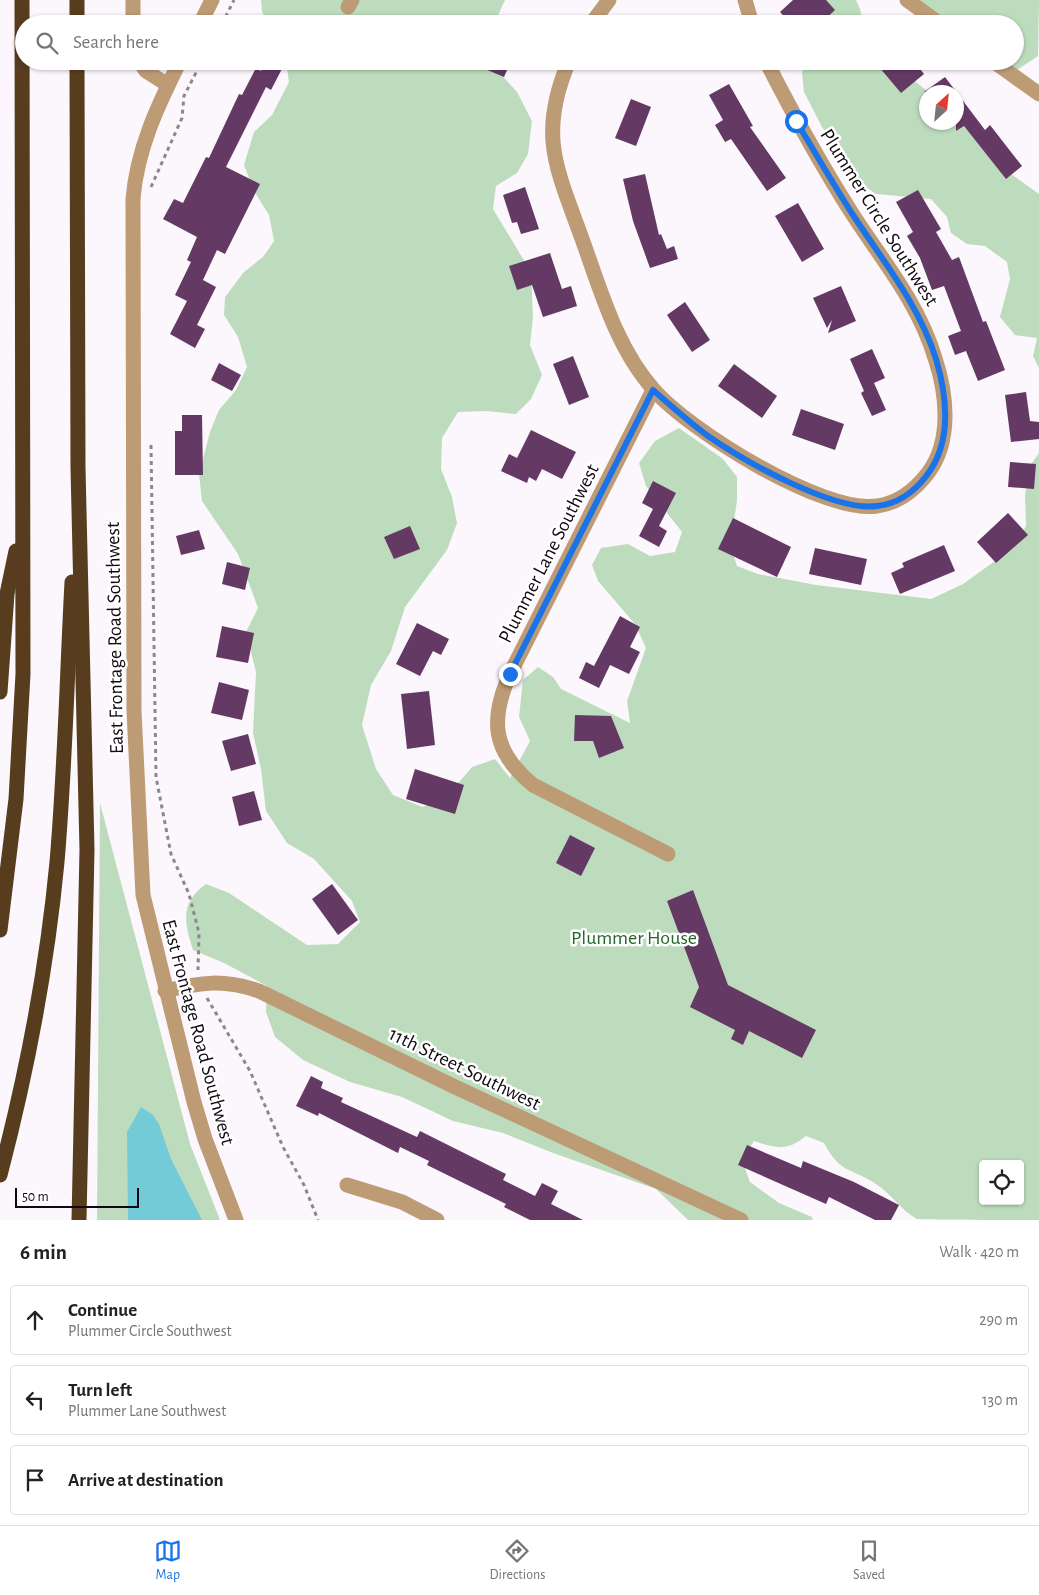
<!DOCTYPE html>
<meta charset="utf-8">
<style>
body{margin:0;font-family:"Alegreya Sans",sans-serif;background:#f2f2f2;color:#222}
.controls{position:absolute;right:15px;bottom:15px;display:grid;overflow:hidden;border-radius:5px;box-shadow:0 1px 4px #0004}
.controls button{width:45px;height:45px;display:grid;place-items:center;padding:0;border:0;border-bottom:1px solid #e0e0e0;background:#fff;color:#222;font:25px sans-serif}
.compass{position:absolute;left:919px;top:85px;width:45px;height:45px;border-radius:50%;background:#fff;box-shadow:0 1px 4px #0004;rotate:27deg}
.scale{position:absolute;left:15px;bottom:12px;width:124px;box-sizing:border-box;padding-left:5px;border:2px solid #110911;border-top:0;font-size:14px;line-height:18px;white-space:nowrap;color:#110911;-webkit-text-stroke:4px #fff;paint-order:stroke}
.stop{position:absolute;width:15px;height:15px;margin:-11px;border:4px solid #1a73e8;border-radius:50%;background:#fff}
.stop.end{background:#1a73e8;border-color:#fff;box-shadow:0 1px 5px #0008}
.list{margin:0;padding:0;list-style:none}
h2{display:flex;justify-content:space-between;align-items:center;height:65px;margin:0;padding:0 20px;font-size:21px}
h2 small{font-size:16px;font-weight:400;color:#767676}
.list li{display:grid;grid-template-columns:32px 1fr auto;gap:15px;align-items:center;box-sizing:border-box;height:70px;margin:0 10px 10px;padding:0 10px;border:1px solid #e0e0e0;border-radius:5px}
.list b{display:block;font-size:19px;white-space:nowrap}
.list p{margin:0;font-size:16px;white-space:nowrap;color:#767676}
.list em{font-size:16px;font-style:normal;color:#767676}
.icon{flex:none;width:28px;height:28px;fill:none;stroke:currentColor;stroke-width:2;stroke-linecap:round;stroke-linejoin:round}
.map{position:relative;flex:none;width:1039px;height:1220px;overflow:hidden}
.search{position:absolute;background:#fff;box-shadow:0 1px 4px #0004;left:15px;right:15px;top:15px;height:55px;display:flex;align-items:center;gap:12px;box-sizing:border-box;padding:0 18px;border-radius:28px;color:#767676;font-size:19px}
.sheet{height:305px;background:#fff}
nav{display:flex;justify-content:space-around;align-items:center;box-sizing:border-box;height:70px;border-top:1px solid #e0e0e0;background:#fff;font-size:14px;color:#767676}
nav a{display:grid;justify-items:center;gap:2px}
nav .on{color:#1a73e8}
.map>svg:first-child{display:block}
.green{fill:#bddcbd;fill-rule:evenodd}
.water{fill:#74cbd8}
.building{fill:#643a65}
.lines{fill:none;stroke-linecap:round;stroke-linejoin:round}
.path{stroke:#8d878d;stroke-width:3;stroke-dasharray:4 4;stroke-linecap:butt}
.minor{stroke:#bd9b75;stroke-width:15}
.highway{stroke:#573d1e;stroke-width:15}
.route{stroke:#1a73e8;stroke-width:6}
.labels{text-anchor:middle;stroke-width:5;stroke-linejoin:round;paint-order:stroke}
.street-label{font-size:20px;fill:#110911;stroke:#fff}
.park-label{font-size:20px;fill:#23672a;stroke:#fff}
</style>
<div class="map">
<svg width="1039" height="1220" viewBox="0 0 1039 1220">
<rect width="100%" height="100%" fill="#fcf7fc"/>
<g class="green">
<polygon points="261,0 505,0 494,24 268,24 262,12"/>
<polygon points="818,0 856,0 860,9 863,24 820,24"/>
<polygon points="901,0 1039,0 1038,56 1017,70 991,61 1015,61 1015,24 931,24"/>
<path d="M286,61H489L517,92L532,121L528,154L517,173L496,186L493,209L531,272L533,317L530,345L542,375L531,399L516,414L487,411L458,412L442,438L441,469L452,497L457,523L447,550L405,607L391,651L371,685L362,725L376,769L393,795L423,807L449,794L472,767L495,759L510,778L530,741L519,717L523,680L538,667L553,677L561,689L630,723L627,701L646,648L635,624L598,581L592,565L601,548L628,544L650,556L675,552L682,532L646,486L639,463L655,441L679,428L723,459L737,477V501L730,545L737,566L758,574L816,585L931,599L963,584L1013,548L1026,526L1025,495L1030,466L1039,453V1220C1020,1220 927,1220 917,1219C900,1210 892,1194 876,1184C851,1167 841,1175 824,1143L806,1136C786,1152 776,1148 754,1141L742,1160L750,1182L779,1203L812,1217L813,1220H688L656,1189L553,1153L503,1133L453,1121L402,1097L350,1082L303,1060L275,1037L266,1012L267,986L224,963L193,950C184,923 180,902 206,884L229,893L307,945L338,944L360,922L352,901L314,859L287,843L266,811L261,769L253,733L256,672L246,632L258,608L238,554L202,501L199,474L210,432L219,410L236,390L247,367L238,337L224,315L225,297L244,272L263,257L274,241L269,215L254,191L244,165L254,132L272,115L289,82ZM983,1164H1020V1201H983Z"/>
<polygon points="806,61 880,61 902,70 928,92 926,122 956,122 957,119 1011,174 1039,194 1039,368 1033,356 1037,338 1015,335 1000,317 1010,279 1007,262 985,246 967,244 951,233 947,217 931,199 876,194 856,180 822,127 804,92 802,73"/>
<polygon points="100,803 190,1144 220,1220 97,1220"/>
</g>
<polygon class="water" points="141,1107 152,1114 159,1124 171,1159 202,1220 128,1220 127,1132"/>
<g class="building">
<polygon points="793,0 826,0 835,10 820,24 791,24 780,12"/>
<polygon points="266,61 286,61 271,90 266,87 226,167 260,184 225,254 217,250 203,280 216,287 197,325 205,329 195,348 170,334 187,301 175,295 191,262 187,260 197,237 163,219 174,199 183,203 206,157 209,158 239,94 242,95 256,68 261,71"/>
<polygon points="466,61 511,61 504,77"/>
<polygon points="874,61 914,61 924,74 901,93"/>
<polygon points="945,77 985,130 990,125 1022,166 1006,179 964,126 956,131 956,92 924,92"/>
<polygon points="729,84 753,126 750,127 786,178 767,191 731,139 725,142 715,125 723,120 709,95"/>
<polygon points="631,99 651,107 636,146 615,138"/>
<polygon points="645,174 659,235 661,234 667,249 674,246 678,259 650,268 633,221 623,179"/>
<polygon points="525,187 539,229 521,234 517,222 512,223 503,195"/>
<polygon points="918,190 941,229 936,232 952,260 959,257 983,322 986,321 1005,370 978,381 966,351 955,355 948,336 961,331 944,286 932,290 920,258 907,236 913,232 896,202"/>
<polygon points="798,203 824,249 802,262 775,216"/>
<polygon points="550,253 562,289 571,286 577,306 543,317 532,285 517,290 509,266"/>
<polygon points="841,286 856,321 828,333 832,320 827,328 813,298"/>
<polygon points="685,302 710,340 692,352 667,315"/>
<polygon points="872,349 885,378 874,383 886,410 872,416 861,393 864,391 850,359"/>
<polygon points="573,356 589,397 569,405 553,364"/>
<polygon points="219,363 241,375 232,391 211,380"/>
<polygon points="734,364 777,396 762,418 718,386"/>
<polygon points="1026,392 1030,421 1039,422 1039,439 1011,442 1005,395"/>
<polygon points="801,409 844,424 835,450 792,435"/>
<polygon points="182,415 202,415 203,475 175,475 175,431 182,431"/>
<polygon points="531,430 576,452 562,479 542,469 536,481 529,477 527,483 501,471 509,454 517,458"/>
<polygon points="1010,462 1036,464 1034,489 1008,487"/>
<polygon points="653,481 676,493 659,526 667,531 659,547 639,536 653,509 642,503"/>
<polygon points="1008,513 1028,535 996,563 977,542"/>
<polygon points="733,518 791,547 777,577 718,549"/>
<polygon points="410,526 420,549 394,559 384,537"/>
<polygon points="199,530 205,549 181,555 176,536"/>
<polygon points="944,545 955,571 900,594 891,573 904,567 902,563"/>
<polygon points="815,548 867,559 861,585 809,574"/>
<polygon points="227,562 250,568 245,590 222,584"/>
<polygon points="620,616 640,627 630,647 640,652 629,674 610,665 599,688 579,678 586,662 594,666"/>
<polygon points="417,623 449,639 441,655 433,651 420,676 396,664"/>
<polygon points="222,626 254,633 248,663 216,657"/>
<polygon points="219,682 249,690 242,720 211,713"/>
<polygon points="429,691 435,745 407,749 401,694"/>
<polygon points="575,715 611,716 624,748 599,758 593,741 574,741"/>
<polygon points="248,734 256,764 231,771 222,741"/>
<polygon points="415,769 464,785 455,814 406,799"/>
<polygon points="254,791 262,820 239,826 232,797"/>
<polygon points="570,835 595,848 581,876 556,863"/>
<polygon points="332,884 358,920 338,935 312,899"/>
<polygon points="693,890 728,985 816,1030 802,1058 749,1031 743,1045 731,1039 735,1030 690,1007 699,987 667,901"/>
<polygon points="311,1076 323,1082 321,1088 343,1098 341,1102 417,1137 420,1131 506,1174 503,1180 535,1196 542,1183 558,1191 551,1204 583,1220 530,1220 504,1207 506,1204 427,1165 429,1161 400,1147 398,1153 319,1113 318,1116 296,1106"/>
<polygon points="747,1145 801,1168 803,1161 854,1182 899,1205 891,1220 875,1220 829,1197 826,1204 738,1165"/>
</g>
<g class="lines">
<g class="path">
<polyline points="222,24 234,0"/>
<polyline points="151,187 182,118 184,96 202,61"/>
<polyline points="151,445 156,777 171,854 189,894 199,933 198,970"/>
<polyline points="207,998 250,1071 283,1147 304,1185 318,1220"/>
</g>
<g class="minor">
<polyline points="133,0 133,24"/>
<polyline points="745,0 752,24"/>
<polyline points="907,0 940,24"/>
<polyline points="348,7 352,0"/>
<polyline points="200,24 212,0"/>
<polyline points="591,24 609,0"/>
<polyline points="139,61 146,71 168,85"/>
<path d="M180,61C158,105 137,149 133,199L134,711L143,895L194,1102L205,1139L236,1220"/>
<path d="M569,61C538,134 556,167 581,236C600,288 616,348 654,390C690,431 823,514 877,506C899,503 915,490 928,473C952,441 947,394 935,358C919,304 883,261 853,215C821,165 793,114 766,61"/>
<polyline points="993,61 1039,94"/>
<path d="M653,390L510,674C489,721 493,752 533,785L668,854"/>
<path d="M165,991C201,982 224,979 259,991L453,1086L741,1220"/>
<polyline points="347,1185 402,1202 437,1220"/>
</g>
<g class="highway">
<polyline points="77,0 77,24"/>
<polyline points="77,61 78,468 87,850 79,1220"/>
<polyline points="0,692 7,594 16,551"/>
<polyline points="0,930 16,799 23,674 22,0"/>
<path d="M0,1175C27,1072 47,968 57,862C65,769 67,675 72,582"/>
</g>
</g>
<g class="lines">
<path class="route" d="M510,674L653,390C671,406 689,422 708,436C744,461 834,512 877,506C898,504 915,491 927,475C952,442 947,396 936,359C919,305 883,261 853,215C833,184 815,152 796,121"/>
</g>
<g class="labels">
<g class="street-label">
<text transform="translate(880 217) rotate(58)" y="7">Plummer Circle Southwest</text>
<text transform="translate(548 553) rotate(-63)" y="7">Plummer Lane Southwest</text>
<text transform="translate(114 638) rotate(-91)" y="7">East Frontage Road Southwest</text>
<text transform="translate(199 1032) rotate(75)" y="7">East Frontage Road Southwest</text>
<text transform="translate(465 1068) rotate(26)" y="7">11th Street Southwest</text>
</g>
<g class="park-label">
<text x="634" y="944">Plummer House</text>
</g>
</g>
</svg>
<div class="controls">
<button><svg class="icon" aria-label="locate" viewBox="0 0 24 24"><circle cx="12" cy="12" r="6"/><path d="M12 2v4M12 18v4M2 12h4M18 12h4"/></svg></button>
</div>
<svg class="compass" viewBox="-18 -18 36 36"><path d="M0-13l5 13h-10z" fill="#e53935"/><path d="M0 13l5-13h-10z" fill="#767676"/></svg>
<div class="scale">50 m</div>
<div class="stop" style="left:796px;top:121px"></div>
<div class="stop end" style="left:510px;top:674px"></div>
<div class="search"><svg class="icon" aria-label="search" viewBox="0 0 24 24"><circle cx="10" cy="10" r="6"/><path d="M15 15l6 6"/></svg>Search here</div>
</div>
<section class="sheet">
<h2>6 min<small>Walk · 420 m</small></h2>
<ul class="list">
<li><svg class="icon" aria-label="ahead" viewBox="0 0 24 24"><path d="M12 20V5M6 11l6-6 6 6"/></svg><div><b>Continue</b><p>Plummer Circle Southwest</p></div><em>290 m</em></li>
<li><svg class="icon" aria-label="left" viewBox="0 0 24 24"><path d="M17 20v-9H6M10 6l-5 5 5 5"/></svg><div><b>Turn left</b><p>Plummer Lane Southwest</p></div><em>130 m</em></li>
<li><svg class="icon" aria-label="arrive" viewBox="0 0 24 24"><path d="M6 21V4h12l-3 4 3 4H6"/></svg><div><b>Arrive at destination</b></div></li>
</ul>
</section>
<nav>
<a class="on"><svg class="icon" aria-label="map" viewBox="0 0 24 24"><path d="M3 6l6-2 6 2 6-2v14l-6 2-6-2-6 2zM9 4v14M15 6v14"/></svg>Map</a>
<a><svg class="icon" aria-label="directions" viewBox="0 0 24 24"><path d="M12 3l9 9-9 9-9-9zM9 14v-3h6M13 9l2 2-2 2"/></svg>Directions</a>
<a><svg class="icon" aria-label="saved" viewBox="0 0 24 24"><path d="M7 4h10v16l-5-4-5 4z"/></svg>Saved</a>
</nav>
